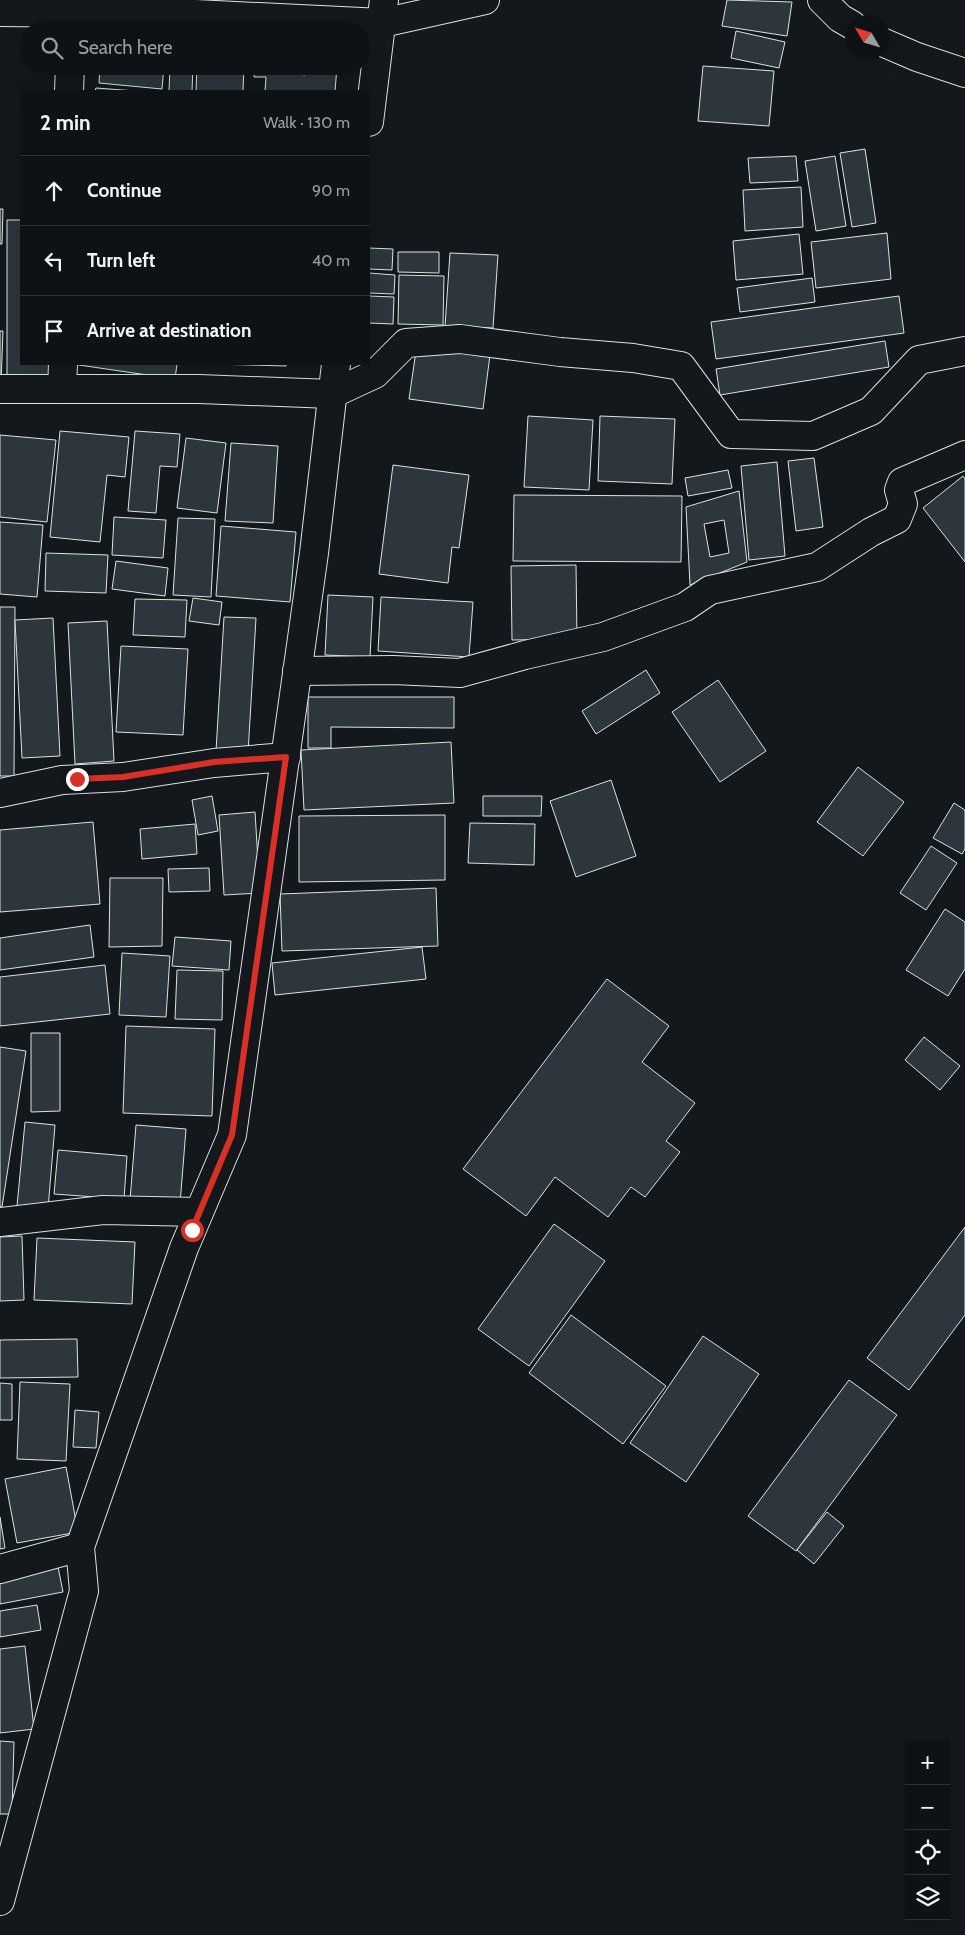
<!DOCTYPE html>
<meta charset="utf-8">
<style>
body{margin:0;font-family:Cabin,sans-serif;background:#1d2022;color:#f1f3f6}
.controls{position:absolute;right:15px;bottom:15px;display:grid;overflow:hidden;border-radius:0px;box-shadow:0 5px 20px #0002}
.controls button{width:45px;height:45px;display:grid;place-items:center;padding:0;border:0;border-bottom:1px solid #2f3234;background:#0f1215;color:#f1f3f6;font:25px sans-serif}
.compass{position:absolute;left:845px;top:15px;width:45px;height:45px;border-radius:50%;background:#0f1215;box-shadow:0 5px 20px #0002;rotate:308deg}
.stop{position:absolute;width:15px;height:15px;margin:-11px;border:4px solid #d93025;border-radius:50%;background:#fff}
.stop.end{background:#d93025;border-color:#fff;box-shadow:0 1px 5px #0008}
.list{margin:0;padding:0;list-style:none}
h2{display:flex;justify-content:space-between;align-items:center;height:65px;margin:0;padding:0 20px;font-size:21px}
h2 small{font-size:16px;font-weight:400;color:#9b9ea0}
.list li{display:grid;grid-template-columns:32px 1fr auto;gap:15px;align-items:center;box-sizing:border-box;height:70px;padding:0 20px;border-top:1px solid #2f3234}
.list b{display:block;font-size:19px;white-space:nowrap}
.list em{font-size:16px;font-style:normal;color:#9b9ea0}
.icon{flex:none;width:28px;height:28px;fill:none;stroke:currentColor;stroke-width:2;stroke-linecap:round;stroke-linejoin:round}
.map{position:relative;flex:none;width:965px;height:1935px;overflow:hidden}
.search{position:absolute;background:#0f1215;box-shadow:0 5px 20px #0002;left:20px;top:20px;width:350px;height:55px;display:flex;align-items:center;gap:12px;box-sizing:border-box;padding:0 18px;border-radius:28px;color:#9b9ea0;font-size:19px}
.panel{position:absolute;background:#0f1215;box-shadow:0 5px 20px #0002;left:20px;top:90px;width:350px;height:275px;border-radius:0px}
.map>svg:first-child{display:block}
.building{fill:#2c363c;stroke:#d8e6dc;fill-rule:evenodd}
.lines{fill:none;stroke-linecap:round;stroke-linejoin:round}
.minor-casing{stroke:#d8e6dc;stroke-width:30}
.minor{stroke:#14181c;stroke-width:28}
.route{stroke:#d93025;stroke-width:6}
</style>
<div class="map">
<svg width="965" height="1935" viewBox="0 0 965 1935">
<rect width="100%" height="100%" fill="#14181c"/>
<g class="building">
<polygon points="727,0 792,2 787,36 722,26"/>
<polygon points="105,25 139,29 104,29"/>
<polygon points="736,31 785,42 779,68 731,58"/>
<polygon points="100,66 164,66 162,89 99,83"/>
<polygon points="170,66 193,66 192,91 169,91"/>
<polygon points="197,66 244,66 243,91 196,91"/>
<polygon points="255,66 269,66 269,69 305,75 306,66 350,66 350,69 337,67 335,91 265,91 266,77 254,77"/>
<polygon points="703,66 774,71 769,126 698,121"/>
<polygon points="96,88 136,91 95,91"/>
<polygon points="865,149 876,223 852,227 840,153"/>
<polygon points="796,156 798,181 750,183 748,158"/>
<polygon points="835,156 846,226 816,231 805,161"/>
<polygon points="801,187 803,227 745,231 743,190"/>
<polygon points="0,209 3,209 2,244 0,244"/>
<polygon points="7,220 21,220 21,364 58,364 58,379 7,380"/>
<polygon points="887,233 891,279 816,288 811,242"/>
<polygon points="799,234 803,274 736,280 733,241"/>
<polygon points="369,248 393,249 392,270 369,269"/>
<polygon points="398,252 439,252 439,273 398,272"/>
<polygon points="450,253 498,255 493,328 445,326"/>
<polygon points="369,273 395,275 394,294 369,293"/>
<polygon points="399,275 444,276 443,325 398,324"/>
<polygon points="812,278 815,302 740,312 737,288"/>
<polygon points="369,296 394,297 393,324 369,323"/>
<polygon points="899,296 904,333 716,359 711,322"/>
<polygon points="0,331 3,331 1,384 0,384"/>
<polygon points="885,341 889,367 720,395 716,369"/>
<polygon points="417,344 490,355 483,409 409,399"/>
<polygon points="72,364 177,364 175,379"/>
<polygon points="212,364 286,364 286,366"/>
<polygon points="528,416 593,420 589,490 524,487"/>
<polygon points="600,416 675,419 672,484 598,481"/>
<polygon points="60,431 129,437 125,477 107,475 100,542 50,537"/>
<polygon points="135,431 180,434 177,467 160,466 156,513 128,511"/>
<polygon points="0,435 56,440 47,522 0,517"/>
<polygon points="186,438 226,443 217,513 177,508"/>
<polygon points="231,443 278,446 273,523 225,521"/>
<polygon points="814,458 823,527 796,531 788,461"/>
<polygon points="777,462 785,556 749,560 741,466"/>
<polygon points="393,465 469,475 459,548 452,547 448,583 379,574"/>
<polygon points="728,470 732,488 688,496 685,478"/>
<polygon points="963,476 965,479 965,562 923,508"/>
<path d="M739,491L747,562L690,585L686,507ZM724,520L729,553L710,557L704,524Z"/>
<polygon points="514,495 682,496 681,562 513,561"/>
<polygon points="114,517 166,520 163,558 112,555"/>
<polygon points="178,518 215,519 211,597 173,595"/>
<polygon points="0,522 43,525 37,597 0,594"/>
<polygon points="221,526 296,532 290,602 216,596"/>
<polygon points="46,553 108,555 106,593 45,591"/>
<polygon points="116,561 168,568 165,596 112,589"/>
<polygon points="576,565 577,639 512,640 511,566"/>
<polygon points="328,595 373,597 370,657 325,655"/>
<polygon points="381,597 473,602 469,657 378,651"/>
<polygon points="193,598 222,602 219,625 189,621"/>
<polygon points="135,599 187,600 185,637 133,635"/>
<polygon points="0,607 15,607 14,776 0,776"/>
<polygon points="224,617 256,618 248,753 216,751"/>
<polygon points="53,618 60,756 22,758 15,620"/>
<polygon points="107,621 114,761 75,764 68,623"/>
<polygon points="121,646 188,649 183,735 116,732"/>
<polygon points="646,670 660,693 596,734 582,711"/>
<polygon points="718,680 766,751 720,782 672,712"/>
<polygon points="308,697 454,697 454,728 331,727 331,748 308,748"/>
<polygon points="451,742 454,803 304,810 301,750"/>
<polygon points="858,767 904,802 863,856 817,822"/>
<polygon points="611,780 636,856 576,877 550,801"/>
<polygon points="212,796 218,831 198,835 192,800"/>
<polygon points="483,796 542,796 541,816 483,816"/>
<polygon points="954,803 965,810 965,849 962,854 933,838"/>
<polygon points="255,812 260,893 224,895 219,815"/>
<polygon points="445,815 445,880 299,882 299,816"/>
<polygon points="93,822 100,904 0,912 0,830"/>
<polygon points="470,823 535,824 534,865 468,863"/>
<polygon points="195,824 197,854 142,859 140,829"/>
<polygon points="931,846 957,863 926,910 900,893"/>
<polygon points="209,868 210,891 169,892 168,869"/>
<polygon points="110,878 163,878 162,946 109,947"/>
<polygon points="436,888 438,946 282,951 280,894"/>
<polygon points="945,909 965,922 965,969 948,996 906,970"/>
<polygon points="90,925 94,957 0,970 0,938"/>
<polygon points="175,937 231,941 229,970 172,966"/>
<polygon points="422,947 426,979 275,995 272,963"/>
<polygon points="122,953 170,956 166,1017 119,1015"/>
<polygon points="105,965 110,1014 0,1026 0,977"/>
<polygon points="177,970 223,971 222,1020 175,1019"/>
<polygon points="607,979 669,1026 642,1062 695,1103 666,1141 680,1152 645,1197 631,1187 608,1217 555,1177 526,1216 463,1169"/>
<polygon points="126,1026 215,1029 212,1116 123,1113"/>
<polygon points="31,1033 60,1033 60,1111 31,1112"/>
<polygon points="924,1037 960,1066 940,1090 905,1060"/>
<polygon points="0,1047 26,1051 2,1207 0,1207"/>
<polygon points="25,1122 55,1125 48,1209 17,1206"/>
<polygon points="136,1125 186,1129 180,1204 130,1200"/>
<polygon points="58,1150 127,1156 124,1199 54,1194"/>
<polygon points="554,1224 605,1261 529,1366 478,1329"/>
<polygon points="965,1227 965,1315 909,1390 867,1358"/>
<polygon points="22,1236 24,1300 0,1301 0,1237"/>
<polygon points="37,1238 135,1242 132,1304 34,1300"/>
<polygon points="571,1315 666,1386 623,1444 529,1373"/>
<polygon points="703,1336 759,1374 686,1482 630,1443"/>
<polygon points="77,1339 78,1377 0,1378 0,1340"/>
<polygon points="849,1380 897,1415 796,1551 748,1516"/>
<polygon points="20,1382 70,1384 66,1461 17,1459"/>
<polygon points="0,1383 12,1384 12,1420 0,1420"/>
<polygon points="75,1410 99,1412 96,1448 73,1447"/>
<polygon points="66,1467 78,1532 17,1543 5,1479"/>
<polygon points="827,1512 844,1526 814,1564 797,1550"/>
<polygon points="0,1517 5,1548 0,1549"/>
<polygon points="57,1562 63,1592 0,1604 0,1574"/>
<polygon points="37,1605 41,1630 0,1637 0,1611"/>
<polygon points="25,1646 34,1729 0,1733 0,1649"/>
<polygon points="0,1741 14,1742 12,1814 0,1814"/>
</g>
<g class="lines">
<g class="minor-casing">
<g id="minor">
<polyline points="822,0 840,18 852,25"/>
<polyline points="0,12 195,14 382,23 485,0"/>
<polyline points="882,42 917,57 965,73"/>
<polyline points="69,91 70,66"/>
<polyline points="369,122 384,0"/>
<polyline points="0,389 199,389 332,394 375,374 406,343 460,339 560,352 633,358 681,366 731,434 813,436 871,411 919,360 965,351"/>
<polyline points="62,389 63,364"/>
<polyline points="297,671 393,670 460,673 525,655 603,637 685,607 710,590 817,567 871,532 897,519 903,504 899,490 902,482 965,455"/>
<polyline points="0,793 62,780 123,777 214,763 286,757"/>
<polyline points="0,1222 103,1210 199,1212"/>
<polyline points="0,1569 80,1547"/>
<polyline points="0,1901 84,1591 80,1547 184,1248 232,1135 314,553 336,364"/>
</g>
</g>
<use href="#minor" class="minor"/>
</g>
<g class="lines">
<polyline class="route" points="77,779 123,777 214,762 286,757 232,1135 192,1230"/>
</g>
</svg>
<div class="controls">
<button>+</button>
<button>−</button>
<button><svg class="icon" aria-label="locate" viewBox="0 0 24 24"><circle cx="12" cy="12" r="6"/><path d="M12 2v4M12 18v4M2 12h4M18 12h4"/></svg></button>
<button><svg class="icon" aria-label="layers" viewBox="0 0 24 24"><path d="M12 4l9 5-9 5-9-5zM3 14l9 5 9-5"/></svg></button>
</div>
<svg class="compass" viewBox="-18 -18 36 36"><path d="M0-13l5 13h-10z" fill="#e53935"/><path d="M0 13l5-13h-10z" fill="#9b9ea0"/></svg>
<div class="stop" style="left:192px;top:1230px"></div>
<div class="stop end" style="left:77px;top:779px"></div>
<div class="search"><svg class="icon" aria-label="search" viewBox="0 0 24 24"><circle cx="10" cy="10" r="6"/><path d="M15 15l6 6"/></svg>Search here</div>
<section class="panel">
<h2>2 min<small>Walk · 130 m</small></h2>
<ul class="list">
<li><svg class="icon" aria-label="ahead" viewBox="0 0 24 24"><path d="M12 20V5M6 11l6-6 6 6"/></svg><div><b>Continue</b></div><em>90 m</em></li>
<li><svg class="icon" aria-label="left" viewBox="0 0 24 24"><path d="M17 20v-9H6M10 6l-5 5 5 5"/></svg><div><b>Turn left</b></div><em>40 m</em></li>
<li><svg class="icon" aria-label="arrive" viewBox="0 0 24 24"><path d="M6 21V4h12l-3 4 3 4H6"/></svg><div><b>Arrive at destination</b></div></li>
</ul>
</section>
</div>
